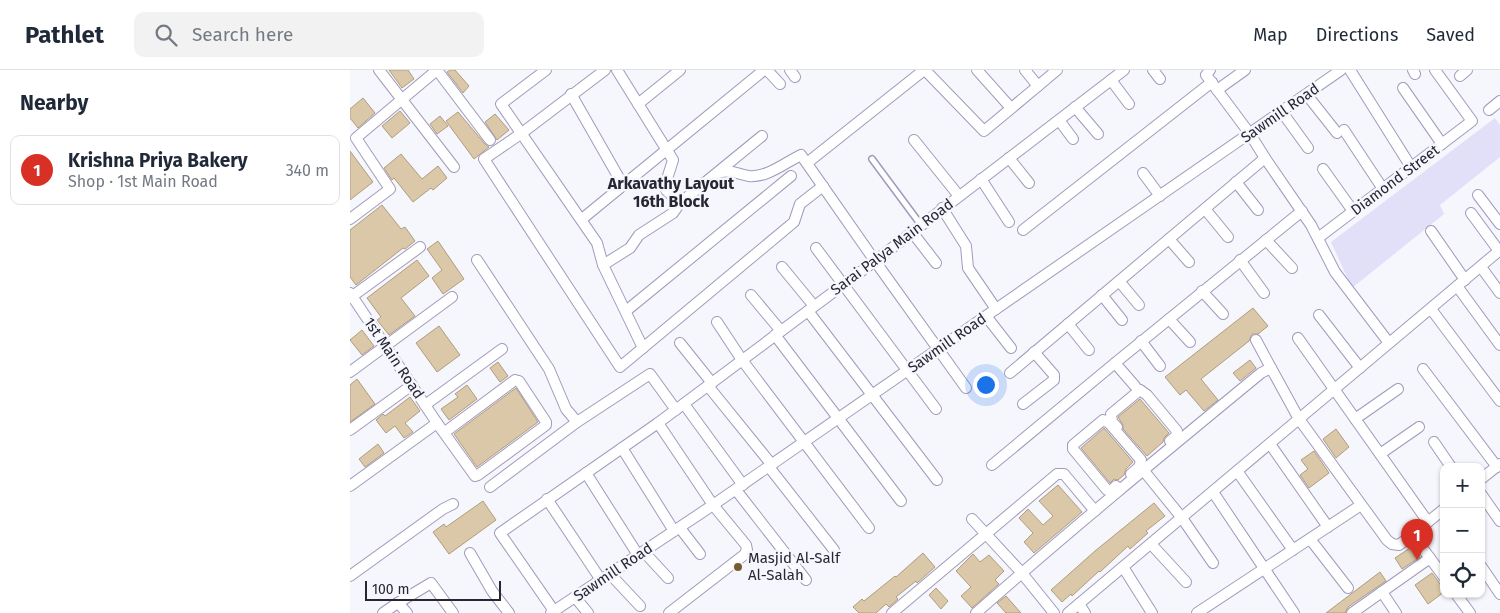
<!DOCTYPE html>
<meta charset="utf-8">
<style>
body{margin:0;font-family:"Fira Sans",sans-serif;background:#f2f2f3;color:#1f2937}
.controls{position:absolute;right:15px;bottom:15px;display:grid;overflow:hidden;border-radius:10px;box-shadow:0 1px 4px #0004}
.controls button{width:45px;height:45px;display:grid;place-items:center;padding:0;border:0;border-bottom:1px solid #e0e1e3;background:#fff;color:#1f2937;font:25px sans-serif}
.scale{position:absolute;left:15px;bottom:12px;width:136px;box-sizing:border-box;padding-left:5px;border:2px solid #282633;border-top:0;font-size:14px;line-height:18px;white-space:nowrap;color:#282633;-webkit-text-stroke:4px #f6f6fd;paint-order:stroke}
.you{position:absolute;left:635px;top:314px;width:18px;height:18px;margin:-12px;border:4px solid #fff;border-radius:50%;background:#1a73e8;box-shadow:0 0 0 8px #1a73e833}
.badge{display:grid;place-items:center;width:32px;height:32px;border-radius:50%;background:#d93025;color:#fff;font-size:16px;font-weight:700}
.pin{position:absolute;translate:-50% -41px;filter:drop-shadow(0 1px 2px #0008)}
.pin::after{content:'';position:absolute;top:26px;width:18px;height:15px;background:inherit;clip-path:polygon(0 0,100% 0,50% 100%)}
.list{margin:0;padding:0;list-style:none}
h2{display:flex;justify-content:space-between;align-items:center;height:65px;margin:0;padding:0 20px;font-size:21px}
h2 small{font-size:16px;font-weight:400;color:#747a83}
.list li{display:grid;grid-template-columns:32px 1fr auto;gap:15px;align-items:center;box-sizing:border-box;height:70px;margin:0 10px 10px;padding:0 10px;border:1px solid #e0e1e3;border-radius:10px}
.list b{display:block;font-size:19px;white-space:nowrap}
.list p{margin:0;font-size:16px;white-space:nowrap;color:#747a83}
.list em{font-size:16px;font-style:normal;color:#747a83}
.icon{flex:none;width:28px;height:28px;fill:none;stroke:currentColor;stroke-width:2;stroke-linecap:round;stroke-linejoin:round}
.map{position:relative;flex:none;width:1150px;height:543px;overflow:hidden}
header{display:flex;align-items:center;gap:30px;box-sizing:border-box;height:70px;padding:0 25px;background:#fff;border-bottom:1px solid #e0e1e3}
header strong{font-size:24px}
nav{display:flex;gap:28px;margin-inline-start:auto;font-size:18px}
.search{width:350px;height:45px;background:#f2f2f3;display:flex;align-items:center;gap:12px;box-sizing:border-box;padding:0 18px;border-radius:10px;color:#747a83;font-size:19px}
main{display:flex}
aside{flex:1;background:#fff}
.map>svg:first-child{display:block}
.green{fill:#e2dff9}
.building{fill:#dbc8a8;stroke:#af9d7e}
.lines{fill:none;stroke-linecap:round;stroke-linejoin:round}
.service-casing{stroke:#a09bbc;stroke-width:8}
.minor-casing{stroke:#a09bbc;stroke-width:12}
.service{stroke:#fff;stroke-width:5}
.minor{stroke:#fff;stroke-width:10}
.poi-dot{fill:#765c2e;stroke:#f6f6fd;stroke-width:2}
.labels{text-anchor:middle;stroke-width:5;stroke-linejoin:round;paint-order:stroke}
.street-label{font-size:15px;fill:#282633;stroke:#f6f6fd}
.poi-label{font-size:15px;fill:#282633;stroke:#f6f6fd;text-anchor:start}
.neighbourhood-label{font-size:16px;font-weight:bold;fill:#282633;stroke:#f6f6fd}
</style>
<header>
<strong>Pathlet</strong>
<div class="search"><svg class="icon" aria-label="search" viewBox="0 0 24 24"><circle cx="10" cy="10" r="6"/><path d="M15 15l6 6"/></svg>Search here</div>
<nav><a>Map</a><a>Directions</a><a>Saved</a></nav>
</header>
<main>
<aside>
<h2>Nearby<small></small></h2>
<ul class="list">
<li><span class="badge">1</span><div><b>Krishna Priya Bakery</b><p>Shop · 1st Main Road</p></div><em>340 m</em></li>
</ul>
</aside>
<div class="map">
<svg width="1150" height="543" viewBox="0 0 1150 543">
<rect width="100%" height="100%" fill="#f6f6fd"/>
<polygon class="green" points="1145,48 1150,55 1150,87 1090,135 1094,144 1002,218 981,172"/>
<g class="building">
<polygon points="39,0 58,0 64,9 52,18"/>
<polygon points="100,0 105,0 119,16 113,23 97,2"/>
<polygon points="13,28 25,43 8,58 0,48 0,39"/>
<polygon points="50,41 60,53 42,68 32,56"/>
<polygon points="108,42 135,74 139,77 124,89 96,51"/>
<polygon points="145,44 159,60 147,70 135,52"/>
<polygon points="90,46 98,56 87,64 80,54"/>
<polygon points="0,81 23,112 0,130"/>
<polygon points="51,84 72,109 88,96 97,108 83,120 81,118 63,132 44,108 42,110 34,98"/>
<polygon points="32,135 51,159 55,157 65,171 55,179 53,178 6,215 0,207 0,160"/>
<polygon points="88,171 114,209 93,224 82,208 92,200 77,179"/>
<polygon points="67,190 79,206 51,228 65,246 39,265 27,250 31,247 17,228"/>
<polygon points="903,238 918,256 908,264 902,264 899,271 851,309 868,330 854,341 836,320 830,325 815,307"/>
<polygon points="89,256 110,285 87,302 66,273"/>
<polygon points="12,260 24,276 12,285 0,270"/>
<polygon points="900,290 906,298 890,311 883,303"/>
<polygon points="148,292 158,306 150,312 140,298"/>
<polygon points="7,309 25,334 0,352 0,315"/>
<polygon points="117,315 127,329 99,350 91,339 108,327 105,324"/>
<polygon points="166,318 188,352 127,397 104,364"/>
<polygon points="60,327 70,341 55,353 63,362 54,368 45,356 36,363 26,350 33,344 35,346"/>
<polygon points="790,329 819,363 814,368 813,372 797,386 773,359 773,355 768,347"/>
<polygon points="754,358 783,392 776,399 774,405 768,410 764,409 760,413 731,378"/>
<polygon points="986,359 999,377 986,388 973,369"/>
<polygon points="28,374 34,383 15,397 9,389"/>
<polygon points="964,381 979,403 959,418 950,405 958,399 951,390"/>
<polygon points="708,415 732,442 684,483 674,472 683,463 669,448 678,439 693,455 703,446 689,431"/>
<polygon points="133,431 146,450 99,484 83,462 94,454 96,457"/>
<polygon points="804,433 815,446 796,461 798,463 780,479 778,476 750,502 749,501 722,526 721,524 712,532 701,520 745,481"/>
<polygon points="1063,476 1070,487 1052,499 1045,488"/>
<polygon points="573,483 585,497 567,513 566,511 546,527 548,529 539,537 536,534 526,543 509,543 503,537 512,529 514,531 524,523 545,506 546,507"/>
<polygon points="623,484 630,492 639,485 654,501 645,510 649,514 622,538 611,526 621,517 606,501"/>
<polygon points="1030,502 1036,511 998,537 995,543 976,543"/>
<polygon points="1082,503 1094,519 1094,522 1078,534 1065,515"/>
<polygon points="586,518 598,531 591,539 579,525"/>
<polygon points="656,526 671,543 656,543 647,533"/>
</g>
<g class="lines">
<g class="service-casing">
<polyline id="service" points="522,89 571,155"/>
</g>
<g class="minor-casing">
<g id="minor">
<polyline points="29,0 104,97"/>
<polyline points="87,0 140,70"/>
<polyline points="196,0 151,34 247,173 253,195 293,278"/>
<polyline points="255,0 172,63 134,89 270,297 444,152 450,134 473,116"/>
<polyline points="267,0 323,90 317,109 316,120 330,133"/>
<polyline points="417,0 430,14"/>
<polyline points="440,0 445,7"/>
<polyline points="575,0 634,61 688,16"/>
<polyline points="627,0 661,38"/>
<polyline points="675,0 688,16 707,0"/>
<polyline points="803,0 810,9"/>
<polyline points="860,0 856,5 900,64 915,88 961,155 985,202 1039,273"/>
<polyline points="1000,0 1061,97"/>
<polyline points="1063,0 1065,4"/>
<polyline points="1110,6 1117,0"/>
<polyline points="761,10 779,34"/>
<polyline points="1053,18 1092,74"/>
<polyline points="867,20 895,0"/>
<polyline points="221,24 273,115"/>
<polyline points="957,25 987,63"/>
<polyline points="288,34 330,0"/>
<polyline points="725,37 748,64"/>
<polyline points="1139,40 1150,31"/>
<polyline points="932,42 958,78"/>
<polyline points="709,50 723,69"/>
<polyline points="994,60 1033,119"/>
<polyline points="564,70 609,126"/>
<polyline points="659,88 679,113"/>
<polyline points="457,93 574,0"/>
<polyline points="973,99 1003,141"/>
<path d="M368,103C382,99 386,104 399,106C417,108 436,92 451,85L525,191L616,318"/>
<polyline points="793,103 810,126"/>
<polyline points="631,109 659,152"/>
<polyline points="886,112 908,140"/>
<polyline points="1128,125 1150,154"/>
<polyline points="592,138 616,176 618,198 646,239"/>
<polyline points="855,139 878,167"/>
<polyline points="1121,143 1149,181"/>
<polyline points="0,149 40,119 6,68 87,0"/>
<polyline points="232,149 414,0"/>
<polyline points="673,160 862,12"/>
<polyline points="1081,161 1115,210"/>
<polyline points="562,162 586,193"/>
<polyline points="968,168 1122,51 1085,0"/>
<polyline points="819,169 839,192"/>
<polyline points="916,170 942,198"/>
<polyline points="466,178 586,339"/>
<polyline points="127,190 199,299 216,339 227,352"/>
<polyline points="890,190 914,223"/>
<polyline points="253,195 280,178 289,165 323,143 330,133 412,66"/>
<polyline points="432,197 464,236"/>
<polyline points="1131,197 1150,223"/>
<polyline points="769,211 789,235"/>
<polyline points="1107,216 1150,275"/>
<polyline points="852,221 873,244"/>
<polyline points="0,223 87,353 125,406 128,405 196,355 196,352 169,311 165,310 95,362"/>
<polyline points="401,225 431,261"/>
<polyline points="752,225 772,250"/>
<polyline points="0,228 70,177"/>
<polyline points="1081,239 1150,331"/>
<polyline points="276,241 441,106"/>
<polyline points="458,241 587,410"/>
<polyline points="969,245 1010,298"/>
<polyline points="636,246 661,278"/>
<polyline points="819,249 840,272"/>
<polyline points="367,252 392,290 519,458"/>
<polyline points="718,254 739,280"/>
<polyline points="425,265 551,431"/>
<polyline points="948,268 1078,452"/>
<polyline points="906,270 921,298"/>
<polyline points="791,271 810,296"/>
<polyline points="330,273 362,313"/>
<polyline points="765,293 785,316"/>
<polyline points="1073,299 1147,397"/>
<polyline points="0,302 102,227"/>
<polyline points="660,303 915,88"/>
<polyline points="358,316 422,395"/>
<polyline points="334,334 393,415"/>
<polyline points="673,334 704,310 704,305 684,282"/>
<polyline points="75,335 152,279"/>
<polyline points="1005,349 1048,319"/>
<polyline points="308,353 363,435 396,475 397,480 394,485 319,543"/>
<polyline points="767,357 762,352 761,344 790,320 797,325 827,361 826,366 820,371"/>
<polyline points="0,360 62,315"/>
<polyline points="1084,372 1101,397"/>
<polyline points="920,374 978,457"/>
<polyline points="272,378 324,461"/>
<polyline points="1030,384 1069,357"/>
<polyline points="642,395 765,293 952,141"/>
<polyline points="419,397 484,480"/>
<polyline points="794,401 832,448 863,493"/>
<polyline points="887,401 943,480"/>
<polyline points="236,403 288,485"/>
<polyline points="1131,409 1150,394"/>
<polyline points="0,416 87,353"/>
<polyline points="140,417 227,352 300,304 326,340"/>
<polyline points="386,420 456,510"/>
<polyline points="769,420 766,416 761,421 757,420 723,379 723,375 753,350 759,353 791,390 789,397 781,404"/>
<polyline points="863,422 944,543"/>
<polyline points="1131,424 1150,451"/>
<polyline points="197,429 251,510"/>
<polyline points="622,449 671,502 704,543"/>
<polyline points="330,458 350,484"/>
<polyline points="1062,464 1094,507"/>
<polyline points="960,469 998,518"/>
<polyline points="801,474 836,512"/>
<polyline points="294,482 318,508"/>
<polyline points="120,483 142,521 159,543"/>
<polyline points="1131,496 1150,524"/>
<polyline points="773,497 802,543"/>
<polyline points="260,504 290,536"/>
<polyline points="0,506 93,439 103,434"/>
<polyline points="1032,522 1046,543"/>
<polyline points="1106,524 1120,543"/>
<polyline points="225,527 238,543"/>
<polyline points="46,534 81,513 103,543"/>
<polyline points="729,534 735,543"/>
<polyline points="204,541 150,463 308,353 525,191 774,0"/>
<polyline points="33,543 46,534 50,535 57,543"/>
<polyline points="201,543 363,435 991,0"/>
<polyline points="542,543 707,404 714,404 745,441"/>
<path d="M626,543C719,461 815,382 911,303L921,298L949,349L1037,470L1042,474L1049,475L1094,439"/>
<polyline points="718,543 1150,180"/>
<polyline points="847,543 1011,435"/>
<polyline points="1002,543 1080,488"/>
</g>
</g>
<use href="#service" class="service"/>
<use href="#minor" class="minor"/>
</g>
<circle class="poi-dot" cx="388" cy="497" r="5"/>
<g class="labels">
<g class="street-label">
<text transform="translate(930 43) rotate(-35)" y="5">Sawmill Road</text>
<text transform="translate(1045 110) rotate(-37)" y="5">Diamond Street</text>
<text transform="translate(542 177) rotate(-37)" y="5">Sarai Palya Main Road</text>
<text transform="translate(597 273) rotate(-35)" y="5">Sawmill Road</text>
<text transform="translate(44 288) rotate(56)" y="5">1st Main Road</text>
<text transform="translate(263 502) rotate(-34)" y="5">Sawmill Road</text>
</g>
<g class="poi-label">
<text x="398" y="493">Masjid Al-Salf<tspan x="398" dy="17">Al-Salah</tspan></text>
</g>
<g class="neighbourhood-label">
<text x="321" y="119">Arkavathy Layout<tspan x="321" dy="18">16th Block</tspan></text>
</g>
</g>
</svg>
<div class="controls">
<button>+</button>
<button>−</button>
<button><svg class="icon" aria-label="locate" viewBox="0 0 24 24"><circle cx="12" cy="12" r="6"/><path d="M12 2v4M12 18v4M2 12h4M18 12h4"/></svg></button>
</div>
<div class="scale">100 m</div>
<div class="you"></div>
<div class="pin badge" style="left:1067px;top:490px">1</div>
</div>
</main>
